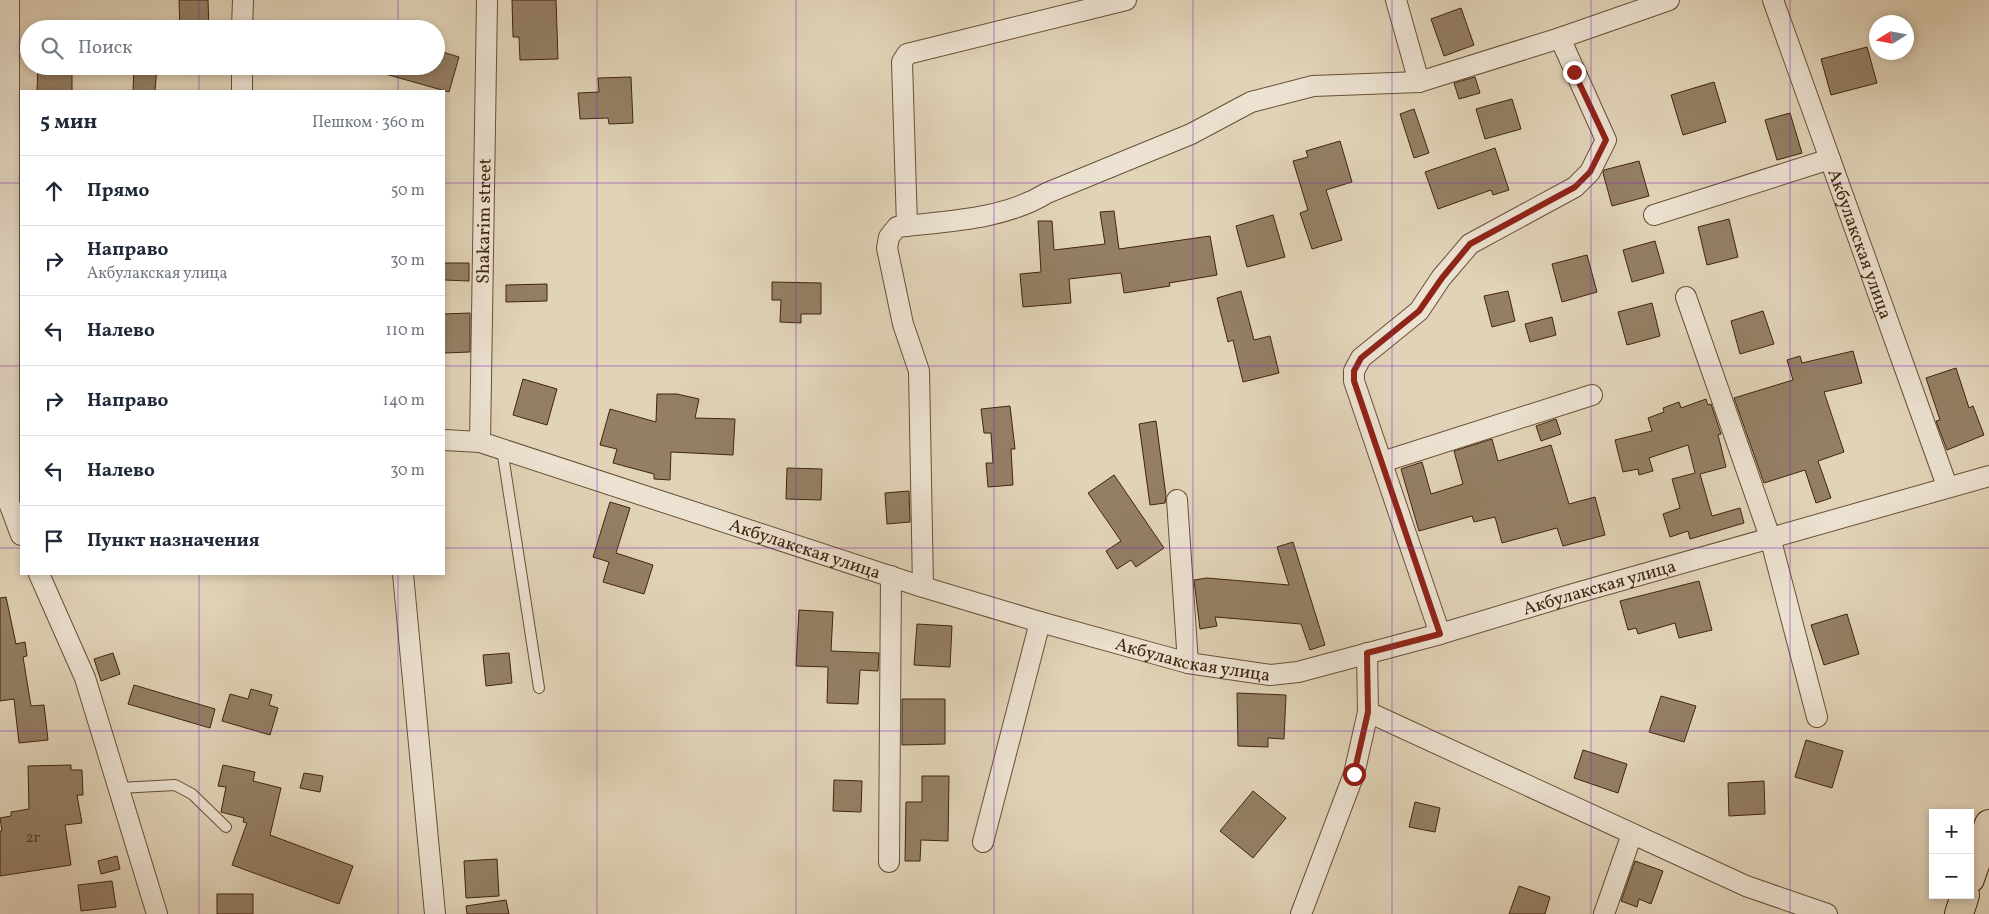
<!DOCTYPE html>
<html lang="ru">
<meta charset="utf-8">
<style>
body{margin:0;font-family:Vollkorn,serif;background:#f6f6f7;color:#1f2937}
.controls{position:absolute;right:15px;bottom:15px;display:grid;overflow:hidden;border-radius:0px;box-shadow:0 2px 8px #0003}
.controls button{width:45px;height:45px;display:grid;place-items:center;padding:0;border:0;border-bottom:1px solid #e0e1e3;background:#fff;color:#1f2937;font:25px sans-serif}
.compass{position:absolute;left:1869px;top:15px;width:45px;height:45px;border-radius:50%;background:#fff;box-shadow:0 2px 8px #0003;rotate:259deg}
.stop{position:absolute;width:15px;height:15px;margin:-11px;border:4px solid #8f2418;border-radius:50%;background:#fff}
.stop.end{background:#8f2418;border-color:#fff;box-shadow:0 1px 5px #0008}
.list{margin:0;padding:0;list-style:none}
h2{display:flex;justify-content:space-between;align-items:center;height:65px;margin:0;padding:0 20px;font-size:21px}
h2 small{font-size:16px;font-weight:400;color:#747a83}
.list li{display:grid;grid-template-columns:32px 1fr auto;gap:15px;align-items:center;box-sizing:border-box;height:70px;padding:0 20px;border-top:1px solid #e0e1e3}
.list b{display:block;font-size:19px;white-space:nowrap}
.list p{margin:0;font-size:16px;white-space:nowrap;color:#747a83}
.list em{font-size:16px;font-style:normal;color:#747a83}
.icon{flex:none;width:28px;height:28px;fill:none;stroke:currentColor;stroke-width:2;stroke-linecap:round;stroke-linejoin:round}
.map{position:relative;flex:none;width:1989px;height:914px;overflow:hidden}
.search{position:absolute;background:#fff;box-shadow:0 2px 8px #0003;left:20px;top:20px;width:425px;height:55px;display:flex;align-items:center;gap:12px;box-sizing:border-box;padding:0 18px;border-radius:28px;color:#747a83;font-size:19px}
.panel{position:absolute;background:#fff;box-shadow:0 2px 8px #0003;left:20px;top:90px;width:425px;height:485px;border-radius:0px}
.map>svg:first-child{display:block}
.building{fill:#947f65;stroke:#40250b}
.lines{fill:none;stroke-linecap:round;stroke-linejoin:round}
.lane-casing{stroke:#685036;stroke-width:12}
.street-casing{stroke:#685036;stroke-width:22}
.primary-casing{stroke:#40250b;stroke-width:30}
.lane{stroke:#ece2d1;stroke-width:10}
.street{stroke:#ece2d1;stroke-width:20}
.primary{stroke:#e1d3b8;stroke-width:28}
.route{stroke:#8f2418;stroke-width:6}
.grid{fill:none;stroke:#7b2cbf;stroke-width:1;stroke-opacity:0.55}
.labels{text-anchor:middle;stroke-width:4;stroke-linejoin:round;paint-order:stroke}
.number-label{font-size:15px;fill:#553c22}
.street-label{font-size:18px;fill:#40250b;stroke:#ece2d1}
</style>
<div class="map">
<svg width="1989" height="914" viewBox="0 0 1989 914">
<rect width="100%" height="100%" fill="#e1d3b8"/>
<filter id="stains"><feTurbulence type="fractalNoise" baseFrequency=".004" numOctaves="4"/><feColorMatrix values="0 0 0 0 .2 0 0 0 0 .09 0 0 0 0 .02 0 0 0 .5 -.17"/></filter>
<radialGradient id="worn" r=".72"><stop offset=".6" stop-color="#630" stop-opacity="0"/><stop offset="1" stop-color="#630" stop-opacity=".3"/></radialGradient>
<g class="building">
<polygon points="179,0 208,0 209,29 180,29"/>
<polygon points="512,0 556,0 558,59 520,60 519,37 513,37"/>
<polygon points="1461,8 1474,45 1444,56 1431,19"/>
<polygon points="1867,47 1877,83 1831,95 1821,59"/>
<polygon points="436,50 459,57 449,92 371,70 371,66 436,66"/>
<polygon points="38,66 72,66 72,91 37,91"/>
<polygon points="134,66 157,66 155,91 133,91"/>
<polygon points="631,77 633,123 609,124 608,118 580,119 578,93 599,92 598,78"/>
<polygon points="1475,77 1480,93 1459,99 1454,83"/>
<polygon points="1714,82 1726,122 1683,135 1671,95"/>
<polygon points="1512,99 1521,129 1485,139 1476,109"/>
<polygon points="1414,109 1429,153 1414,158 1400,114"/>
<polygon points="1790,113 1802,153 1777,160 1765,120"/>
<polygon points="1340,141 1352,182 1326,190 1342,240 1312,249 1300,213 1308,210 1293,161 1308,157 1306,151"/>
<polygon points="1495,148 1509,190 1493,195 1491,190 1438,209 1425,172"/>
<polygon points="1639,161 1649,196 1612,206 1603,173 1604,170"/>
<polygon points="1114,211 1119,249 1210,236 1217,275 1169,283 1170,286 1124,293 1121,273 1069,279 1071,303 1023,307 1020,274 1041,272 1038,221 1052,221 1054,250 1105,244 1100,212"/>
<polygon points="1273,215 1285,257 1247,267 1236,226"/>
<polygon points="1729,219 1738,257 1707,265 1698,227"/>
<polygon points="1655,241 1664,273 1632,282 1623,250"/>
<polygon points="1587,255 1597,292 1562,302 1552,264"/>
<polygon points="444,263 469,263 469,281 444,280"/>
<polygon points="772,282 821,283 821,314 801,314 801,323 780,322 781,300 772,300"/>
<polygon points="547,284 547,301 506,302 506,285"/>
<polygon points="1241,291 1254,340 1270,336 1279,373 1243,382 1233,340 1228,342 1217,298"/>
<polygon points="1508,291 1515,321 1492,327 1484,296"/>
<polygon points="1652,303 1660,336 1627,345 1618,312"/>
<polygon points="1763,311 1774,344 1740,354 1731,321"/>
<polygon points="470,313 470,352 444,353 444,314"/>
<polygon points="1552,317 1556,335 1530,342 1525,324"/>
<polygon points="1853,351 1862,383 1824,392 1844,452 1818,461 1831,498 1816,503 1805,470 1764,483 1734,398 1793,380 1787,360 1800,356 1802,363"/>
<polygon points="1956,368 1969,408 1973,406 1984,435 1947,450 1936,421 1940,420 1926,378"/>
<polygon points="523,379 557,389 547,425 513,415"/>
<polygon points="657,394 677,394 699,399 695,418 735,419 733,455 671,452 670,480 654,479 654,474 613,463 617,449 600,445 610,409 656,422"/>
<polygon points="1706,399 1708,405 1711,404 1721,434 1718,435 1726,467 1700,474 1712,516 1740,508 1744,523 1690,539 1688,531 1670,537 1663,514 1680,508 1672,479 1695,473 1688,445 1649,458 1653,471 1639,475 1638,469 1623,472 1615,440 1652,431 1648,418 1664,412 1663,408 1679,402 1681,408"/>
<polygon points="1010,406 1015,449 1011,449 1013,485 988,487 986,463 993,463 991,433 984,433 981,409"/>
<polygon points="1556,419 1561,434 1541,441 1536,426"/>
<polygon points="1156,421 1166,496 1165,503 1150,505 1139,424"/>
<polygon points="1492,439 1498,461 1551,445 1569,504 1595,497 1605,535 1563,546 1557,528 1502,543 1495,517 1474,522 1472,516 1419,531 1401,469 1422,462 1431,494 1463,484 1454,451"/>
<polygon points="787,468 822,469 821,500 786,499"/>
<polygon points="1114,475 1164,548 1136,567 1131,560 1117,569 1106,551 1121,541 1088,493"/>
<polygon points="909,491 910,522 887,524 885,493"/>
<polygon points="610,502 630,508 616,553 653,565 644,594 603,582 609,562 593,557"/>
<polygon points="1293,542 1325,645 1310,650 1301,624 1215,617 1217,626 1200,629 1194,580 1207,578 1289,585 1277,547"/>
<polygon points="1699,581 1712,630 1679,638 1675,623 1638,634 1636,628 1628,630 1620,601"/>
<polygon points="6,597 16,644 25,642 27,656 23,657 31,706 44,705 48,740 19,743 14,699 0,701 0,598"/>
<polygon points="799,610 833,612 831,651 879,653 878,671 860,670 858,704 827,703 828,667 796,666"/>
<polygon points="1847,614 1859,654 1824,665 1811,625"/>
<polygon points="917,624 952,626 950,667 914,665"/>
<polygon points="113,653 120,674 101,681 94,659"/>
<polygon points="509,653 512,683 486,686 483,655"/>
<polygon points="134,685 215,709 210,728 128,704"/>
<polygon points="251,689 272,695 269,705 278,708 270,735 222,721 230,694 248,699"/>
<polygon points="1237,693 1286,695 1284,739 1268,738 1268,747 1238,746"/>
<polygon points="1661,696 1696,706 1684,742 1649,732"/>
<polygon points="902,699 945,699 945,744 902,745"/>
<polygon points="1806,740 1843,751 1832,788 1795,777"/>
<polygon points="1583,750 1627,764 1618,793 1574,778"/>
<polygon points="71,765 71,770 82,770 83,795 77,795 82,823 65,825 71,865 0,876 0,831 2,831 0,818 11,816 11,812 29,809 28,766"/>
<polygon points="223,765 255,772 253,781 281,788 270,835 353,866 339,904 232,865 247,823 243,822 244,818 221,812 226,787 218,786"/>
<polygon points="304,773 323,776 320,792 300,788"/>
<polygon points="922,776 949,776 948,841 921,840 920,861 905,861 906,802 922,802"/>
<polygon points="834,780 862,781 861,812 833,811"/>
<polygon points="1764,781 1765,814 1729,816 1728,783"/>
<polygon points="1253,791 1286,818 1253,858 1220,831"/>
<polygon points="1415,802 1440,808 1435,832 1409,827"/>
<polygon points="117,856 120,869 101,874 98,861"/>
<polygon points="497,859 499,896 466,898 464,861"/>
<polygon points="1635,861 1663,871 1651,904 1639,899 1637,907 1621,901"/>
<polygon points="112,881 116,907 81,911 78,885"/>
<polygon points="1519,886 1550,897 1545,914 1509,914"/>
<rect x="217" y="894" width="36" height="20"/>
<polygon points="506,900 509,914 467,914 466,906"/>
</g>
<g class="lines">
<g class="lane-casing">
<g id="lane">
<polyline points="502,449 539,688"/>
<polyline points="119,788 175,785 192,794 226,827"/>
</g>
</g>
<g class="street-casing">
<g id="street">
<polyline points="9,0 9,503 21,535"/>
<polyline points="1396,0 1419,82"/>
<path id="s1" d="M1773,0L1947,486"/>
<polyline points="242,29 243,0"/>
<polyline points="242,91 242,66"/>
<polyline points="1654,215 1830,159"/>
<polyline points="907,226 902,62 907,54 1126,0"/>
<polyline points="1686,297 1770,537 1817,717"/>
<path id="s2" d="M444,440L480,442L923,587L1040,622L1188,663L1270,675L1298,672L1440,634L1573,594L1989,476"/>
<path id="s3" d="M480,442L487,0"/>
<polyline points="1382,462 1592,395"/>
<polyline points="1177,500 1188,663"/>
<polyline points="39,574 85,678 157,914"/>
<polyline points="403,574 435,914"/>
<path d="M923,587L919,371L903,324L887,248L889,237L897,227C947,221 1003,220 1047,193L1191,134L1251,102L1313,86L1419,82L1560,38L1669,0"/>
<polyline points="1440,634 1354,381 1354,371 1361,358 1419,311 1441,278 1470,244 1575,187 1590,172 1606,140 1560,38"/>
<polyline points="1368,712 1746,886 1827,914"/>
<polyline points="983,842 1040,622"/>
<polyline points="889,862 891,576"/>
<polyline points="1301,914 1354,774 1368,712 1367,653"/>
<polyline points="1604,914 1632,834"/>
</g>
</g>
<g class="primary-casing">
<g id="primary">
<polyline points="1970,879 1989,824"/>
<polyline points="1959,914 1965,895"/>
</g>
</g>
<use href="#lane" class="lane"/>
<use href="#street" class="street"/>
<use href="#primary" class="primary"/>
</g>
<g class="lines">
<polyline class="route" points="1354,774 1368,712 1367,653 1440,634 1354,381 1354,371 1361,358 1419,311 1442,278 1470,244 1575,187 1590,172 1606,140 1574,72"/>
</g>
<path class="grid" d="M199,0V29M398,0V29M597,0V914M796,0V914M994,0V914M1193,0V914M1392,0V914M1591,0V914M1790,0V914M199,66V91M398,66V91M0,183H21M444,183H1989M0,366H21M444,366H1989M0,548H21M444,548H1989M199,574V914M398,574V914M0,731H1989"/>
<g class="labels">
<g class="number-label">
<text x="33" y="842">2г</text>
</g>
<g class="street-label">
<text dy="6" stroke="none"><textPath href="#s3" startOffset="221">Shakarim street</textPath></text>
<text dy="6" stroke="none"><textPath href="#s1" startOffset="259">Акбулакская улица</textPath></text>
<text dy="6" stroke="none"><textPath href="#s2" startOffset="378">Акбулакская улица</textPath></text>
<text dy="6" stroke="none"><textPath href="#s2" startOffset="1202">Акбулакская улица</textPath></text>
<text dy="6" stroke="none"><textPath href="#s2" startOffset="782">Акбулакская улица</textPath></text>
</g>
</g>
<rect width="100%" height="100%" filter="url(#stains)"/>
<rect width="100%" height="100%" fill="url(#worn)"/>
</svg>
<div class="controls">
<button>+</button>
<button>−</button>
</div>
<svg class="compass" viewBox="-18 -18 36 36"><path d="M0-13l5 13h-10z" fill="#e53935"/><path d="M0 13l5-13h-10z" fill="#747a83"/></svg>
<div class="stop" style="left:1354px;top:774px"></div>
<div class="stop end" style="left:1574px;top:72px"></div>
<div class="search"><svg class="icon" aria-label="search" viewBox="0 0 24 24"><circle cx="10" cy="10" r="6"/><path d="M15 15l6 6"/></svg>Поиск</div>
<section class="panel">
<h2>5 мин<small>Пешком · 360 m</small></h2>
<ul class="list">
<li><svg class="icon" aria-label="ahead" viewBox="0 0 24 24"><path d="M12 20V5M6 11l6-6 6 6"/></svg><div><b>Прямо</b></div><em>50 m</em></li>
<li><svg class="icon" aria-label="right" viewBox="0 0 24 24"><path d="M7 20v-9h11M14 6l5 5-5 5"/></svg><div><b>Направо</b><p>Акбулакская улица</p></div><em>30 m</em></li>
<li><svg class="icon" aria-label="left" viewBox="0 0 24 24"><path d="M17 20v-9H6M10 6l-5 5 5 5"/></svg><div><b>Налево</b></div><em>110 m</em></li>
<li><svg class="icon" aria-label="right" viewBox="0 0 24 24"><path d="M7 20v-9h11M14 6l5 5-5 5"/></svg><div><b>Направо</b></div><em>140 m</em></li>
<li><svg class="icon" aria-label="left" viewBox="0 0 24 24"><path d="M17 20v-9H6M10 6l-5 5 5 5"/></svg><div><b>Налево</b></div><em>30 m</em></li>
<li><svg class="icon" aria-label="arrive" viewBox="0 0 24 24"><path d="M6 21V4h12l-3 4 3 4H6"/></svg><div><b>Пункт назначения</b></div></li>
</ul>
</section>
</div>
